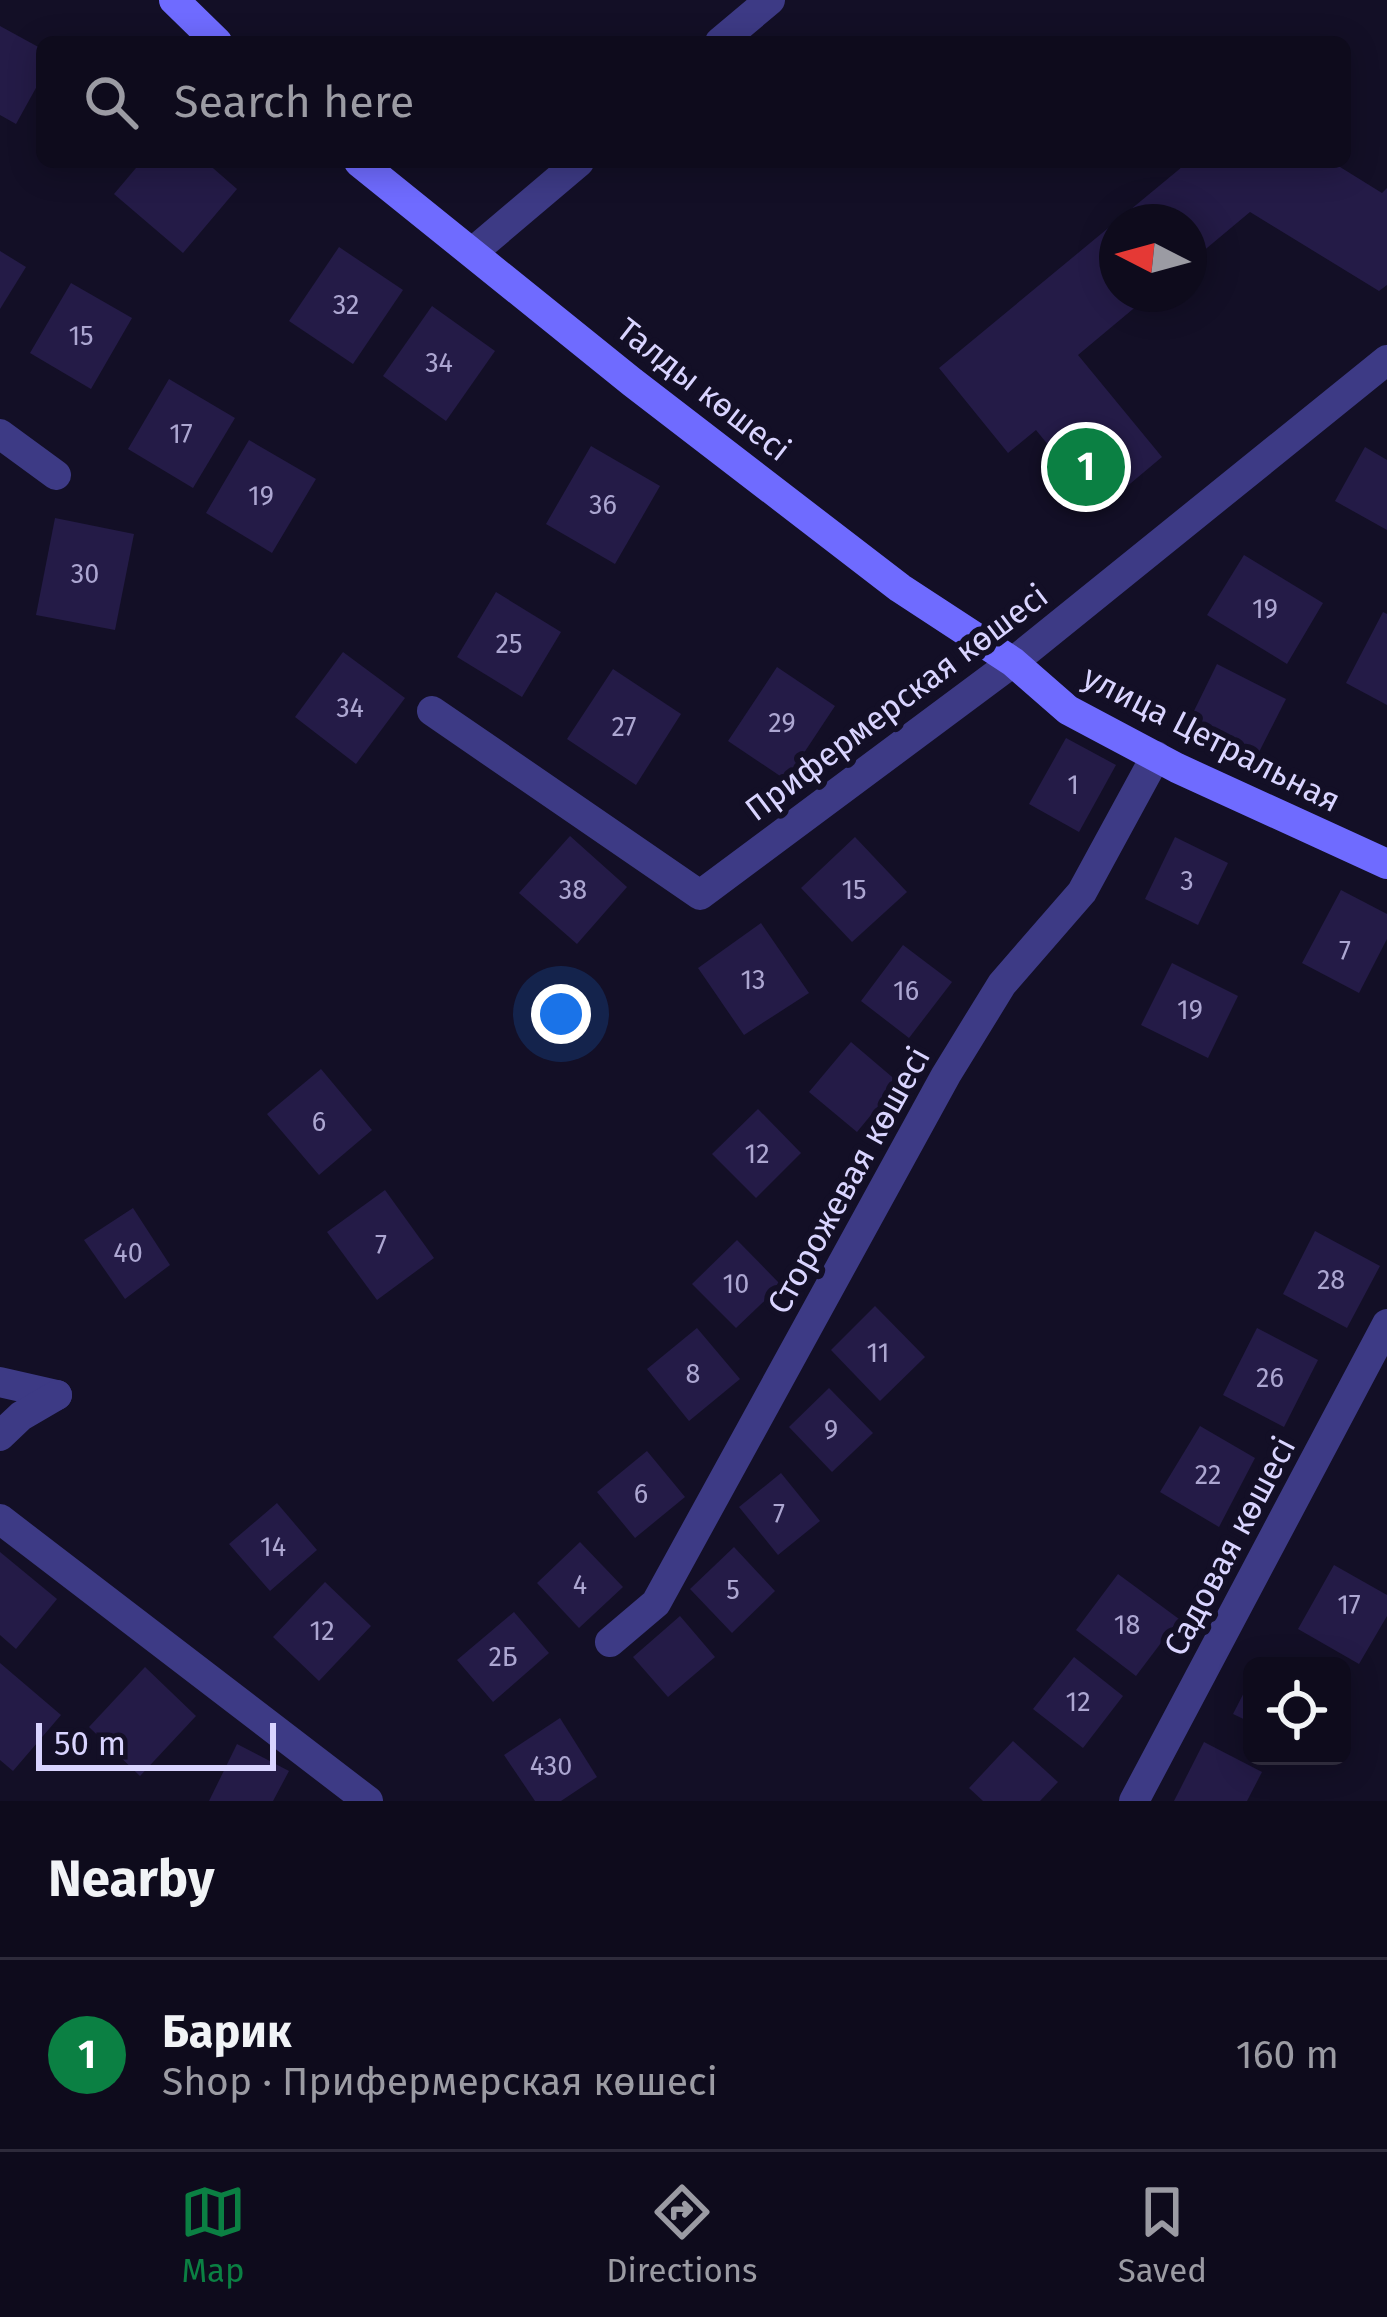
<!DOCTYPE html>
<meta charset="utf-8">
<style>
body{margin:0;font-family:"Fira Sans",sans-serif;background:#1c1929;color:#f1f3f6}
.controls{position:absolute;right:36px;bottom:36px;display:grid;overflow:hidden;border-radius:18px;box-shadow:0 6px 30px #0003}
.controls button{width:108px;height:108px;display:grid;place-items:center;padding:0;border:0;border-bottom:3px solid #2e2b3b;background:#0e0b1c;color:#f1f3f6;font:60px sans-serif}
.compass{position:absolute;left:1099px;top:204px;width:108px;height:108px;border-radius:50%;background:#0e0b1c;box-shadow:0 6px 30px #0003;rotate:276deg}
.scale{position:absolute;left:36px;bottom:30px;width:240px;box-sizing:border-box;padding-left:12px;border:6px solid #d9d4ff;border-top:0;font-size:33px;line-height:42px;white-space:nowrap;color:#d9d4ff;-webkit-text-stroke:9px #130f26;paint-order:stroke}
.you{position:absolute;left:561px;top:1014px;width:42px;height:42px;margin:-30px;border:9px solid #fff;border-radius:50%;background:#1a73e8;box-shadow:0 0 0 18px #1a73e833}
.badge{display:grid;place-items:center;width:78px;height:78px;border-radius:50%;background:#0b8043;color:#fff;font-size:39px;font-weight:700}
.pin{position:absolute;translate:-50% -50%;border:6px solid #fff;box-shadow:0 3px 12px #0006}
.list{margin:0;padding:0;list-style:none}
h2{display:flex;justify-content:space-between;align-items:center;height:156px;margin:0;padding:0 48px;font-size:51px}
h2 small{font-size:39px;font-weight:400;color:#9b9ba3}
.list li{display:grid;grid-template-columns:78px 1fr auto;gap:36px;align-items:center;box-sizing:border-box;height:192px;padding:0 48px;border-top:3px solid #2e2b3b}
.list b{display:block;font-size:45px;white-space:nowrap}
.list p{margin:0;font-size:39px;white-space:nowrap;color:#9b9ba3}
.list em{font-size:39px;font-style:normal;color:#9b9ba3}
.icon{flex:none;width:66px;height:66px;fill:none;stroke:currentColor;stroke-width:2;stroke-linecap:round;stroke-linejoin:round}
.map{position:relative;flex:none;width:1387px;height:1801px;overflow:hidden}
.search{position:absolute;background:#0e0b1c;box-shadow:0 6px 30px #0003;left:36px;right:36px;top:36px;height:132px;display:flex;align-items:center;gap:30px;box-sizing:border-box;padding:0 42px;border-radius:18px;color:#9b9ba3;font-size:45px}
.sheet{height:348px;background:#0e0b1c}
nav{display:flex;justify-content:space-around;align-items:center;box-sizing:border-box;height:168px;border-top:3px solid #2e2b3b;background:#0e0b1c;font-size:33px;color:#9b9ba3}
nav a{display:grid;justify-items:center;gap:6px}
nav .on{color:#0b8043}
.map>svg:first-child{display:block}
.building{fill:#241b47}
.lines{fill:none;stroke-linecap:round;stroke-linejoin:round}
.street{stroke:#3d3a85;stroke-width:30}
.secondary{stroke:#6f6bff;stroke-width:30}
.labels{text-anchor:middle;stroke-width:12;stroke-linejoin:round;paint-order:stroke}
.number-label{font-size:27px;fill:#aca6d1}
.street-label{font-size:33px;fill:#d9d4ff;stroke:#130f26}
</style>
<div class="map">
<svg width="1387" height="1801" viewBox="0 0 1387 1801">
<rect width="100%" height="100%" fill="#130f26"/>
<g class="building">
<polygon points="0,26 42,49 42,77 16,124 0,115"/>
<polygon points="141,162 206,162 237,189 183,253 114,194"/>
<polygon points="1188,162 1332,162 1382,193 1387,188 1387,285 1379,291 1250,212 1189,263 1189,222 1117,222 1117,294 1151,294 1078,355 1162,457 1100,509 1036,430 1008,453 939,368"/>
<polygon points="339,247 403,290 353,364 289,321"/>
<polygon points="0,251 26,267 0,309"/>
<polygon points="71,283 132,318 91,389 30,353"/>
<polygon points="432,306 495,351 446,421 383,376"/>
<polygon points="169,379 235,418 193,488 128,449"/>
<polygon points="249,440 316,479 272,553 206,513"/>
<polygon points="591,446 660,486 615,564 546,524"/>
<polygon points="1365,447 1387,460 1387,530 1335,501"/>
<polygon points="55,518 134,534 115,630 36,615"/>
<polygon points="1244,555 1323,603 1287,664 1207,615"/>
<polygon points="496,592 561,632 522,697 457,657"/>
<polygon points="1383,612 1387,614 1387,705 1346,683"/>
<polygon points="343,652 405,698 356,764 295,717"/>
<polygon points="1217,664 1286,699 1258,754 1190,719"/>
<polygon points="777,667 835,706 786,780 728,741"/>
<polygon points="613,669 681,714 636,785 567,739"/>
<polygon points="1066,738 1116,765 1079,832 1029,804"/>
<polygon points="570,836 627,887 577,944 519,893"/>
<polygon points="855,837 907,892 852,942 801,888"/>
<polygon points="1175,837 1228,863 1198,925 1145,899"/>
<polygon points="1341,890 1387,914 1387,939 1359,993 1302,963"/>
<polygon points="761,923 809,993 744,1035 698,968"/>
<polygon points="903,945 952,982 909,1038 861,1001"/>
<polygon points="1172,963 1238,996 1208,1058 1141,1025"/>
<polygon points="851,1042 898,1082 857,1132 809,1092"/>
<polygon points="321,1069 372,1130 319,1175 267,1114"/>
<polygon points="758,1109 801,1153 756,1198 712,1154"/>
<polygon points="385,1190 434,1258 377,1300 327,1232"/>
<polygon points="133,1208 170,1265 125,1299 84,1240"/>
<polygon points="1315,1231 1380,1266 1347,1328 1283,1294"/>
<polygon points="737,1240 781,1285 736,1328 692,1284"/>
<polygon points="875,1306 925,1357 880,1401 831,1350"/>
<polygon points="697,1328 740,1379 689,1421 647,1369"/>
<polygon points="1257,1328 1318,1360 1284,1427 1223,1395"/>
<polygon points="829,1388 873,1433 832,1472 789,1427"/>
<polygon points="1200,1426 1255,1458 1219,1527 1160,1492"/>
<polygon points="647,1451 685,1497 635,1538 597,1492"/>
<polygon points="781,1473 820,1521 778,1555 739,1507"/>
<polygon points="277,1503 317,1550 270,1591 229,1544"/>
<polygon points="580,1542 623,1587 579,1628 537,1583"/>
<polygon points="734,1547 775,1591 732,1633 690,1589"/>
<polygon points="0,1552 57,1599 16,1649 0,1635"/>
<polygon points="1334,1565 1387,1595 1387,1616 1359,1664 1298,1629"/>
<polygon points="1118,1574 1179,1619 1136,1676 1076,1630"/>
<polygon points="325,1582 371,1626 319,1681 273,1637"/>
<polygon points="514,1612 549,1653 493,1702 457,1660"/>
<polygon points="680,1616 715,1657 668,1697 633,1657"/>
<polygon points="1074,1657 1123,1696 1083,1748 1033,1709"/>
<polygon points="0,1663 61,1715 13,1771 0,1760"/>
<polygon points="145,1667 196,1716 140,1776 89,1727"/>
<polygon points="1252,1677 1252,1723 1233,1714"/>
<polygon points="560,1718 597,1777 561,1801 535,1801 504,1755"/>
<polygon points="1013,1741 1058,1782 1040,1801 983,1801 969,1788"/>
<polygon points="1204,1742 1262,1772 1247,1801 1174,1801"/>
<polygon points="237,1744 289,1771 273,1801 209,1801"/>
</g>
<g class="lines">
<g class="street">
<polyline points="720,42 770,0"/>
<polyline points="474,251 579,162"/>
<polyline points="0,434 56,475"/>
<polyline points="432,711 700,895 1013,662 1387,360"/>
<polyline points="0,1382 57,1395"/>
<polyline points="0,1436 21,1416 57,1395"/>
<polyline points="0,1519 368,1801"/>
<polyline points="610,1642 656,1603 946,1075 1002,984 1082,892 1156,756"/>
<polyline points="1134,1801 1387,1324"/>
</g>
<g class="secondary">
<polyline points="174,0 217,42"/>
<polyline points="359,162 632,382 900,588 1013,662 1068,710 1177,768 1387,864"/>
</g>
</g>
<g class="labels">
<g class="number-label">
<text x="346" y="314">32</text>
<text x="81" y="345">15</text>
<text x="439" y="372">34</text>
<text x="181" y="443">17</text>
<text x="261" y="505">19</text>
<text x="603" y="514">36</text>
<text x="85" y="583">30</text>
<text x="1265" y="618">19</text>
<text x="509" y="653">25</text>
<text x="350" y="717">34</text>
<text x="782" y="732">29</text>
<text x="624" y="736">27</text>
<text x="1073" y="794">1</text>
<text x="1187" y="890">3</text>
<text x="573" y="899">38</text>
<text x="854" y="899">15</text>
<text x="1345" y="960">7</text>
<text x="753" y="989">13</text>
<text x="906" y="1000">16</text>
<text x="1190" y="1019">19</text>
<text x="319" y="1131">6</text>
<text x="757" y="1163">12</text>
<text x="381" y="1254">7</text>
<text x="128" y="1262">40</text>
<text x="1331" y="1289">28</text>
<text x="736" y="1293">10</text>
<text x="878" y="1362">11</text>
<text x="693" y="1383">8</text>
<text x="1270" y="1387">26</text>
<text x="831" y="1439">9</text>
<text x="1208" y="1484">22</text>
<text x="641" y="1503">6</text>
<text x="779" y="1523">7</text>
<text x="273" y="1556">14</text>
<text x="580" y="1594">4</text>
<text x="733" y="1599">5</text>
<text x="1349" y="1614">17</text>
<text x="1127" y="1634">18</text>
<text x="322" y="1640">12</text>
<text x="503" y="1666">2Б</text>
<text x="1078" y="1711">12</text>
<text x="551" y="1775">430</text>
</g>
<g class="street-label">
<text transform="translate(704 389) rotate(38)" y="12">Талды көшесі</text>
<text transform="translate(896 702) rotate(-37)" y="12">Прифермерская көшесі</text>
<text transform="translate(1212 738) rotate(27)" y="12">улица Цетральная</text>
<text transform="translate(848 1180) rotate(-61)" y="12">Сторожевая көшесі</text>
<text transform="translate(1229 1546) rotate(-62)" y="12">Садовая көшесі</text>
</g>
</g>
</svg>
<div class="controls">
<button><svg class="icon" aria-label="locate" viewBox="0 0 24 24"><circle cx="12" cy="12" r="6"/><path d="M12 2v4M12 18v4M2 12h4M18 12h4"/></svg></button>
</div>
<svg class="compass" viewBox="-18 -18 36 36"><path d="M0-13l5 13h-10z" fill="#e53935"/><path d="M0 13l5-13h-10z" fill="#9b9ba3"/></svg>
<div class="scale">50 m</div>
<div class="you"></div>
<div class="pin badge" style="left:1086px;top:467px">1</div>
<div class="search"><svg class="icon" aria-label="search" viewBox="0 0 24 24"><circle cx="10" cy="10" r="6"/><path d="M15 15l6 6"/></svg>Search here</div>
</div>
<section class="sheet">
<h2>Nearby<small></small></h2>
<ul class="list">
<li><span class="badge">1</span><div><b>Барик</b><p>Shop · Прифермерская көшесі</p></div><em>160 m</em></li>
</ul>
</section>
<nav>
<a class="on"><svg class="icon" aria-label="map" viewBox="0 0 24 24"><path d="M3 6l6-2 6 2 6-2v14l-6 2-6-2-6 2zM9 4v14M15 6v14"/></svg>Map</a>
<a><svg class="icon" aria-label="directions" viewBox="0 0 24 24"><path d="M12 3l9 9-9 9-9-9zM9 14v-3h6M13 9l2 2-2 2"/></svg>Directions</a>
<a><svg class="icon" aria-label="saved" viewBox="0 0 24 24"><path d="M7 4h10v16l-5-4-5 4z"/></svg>Saved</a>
</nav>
